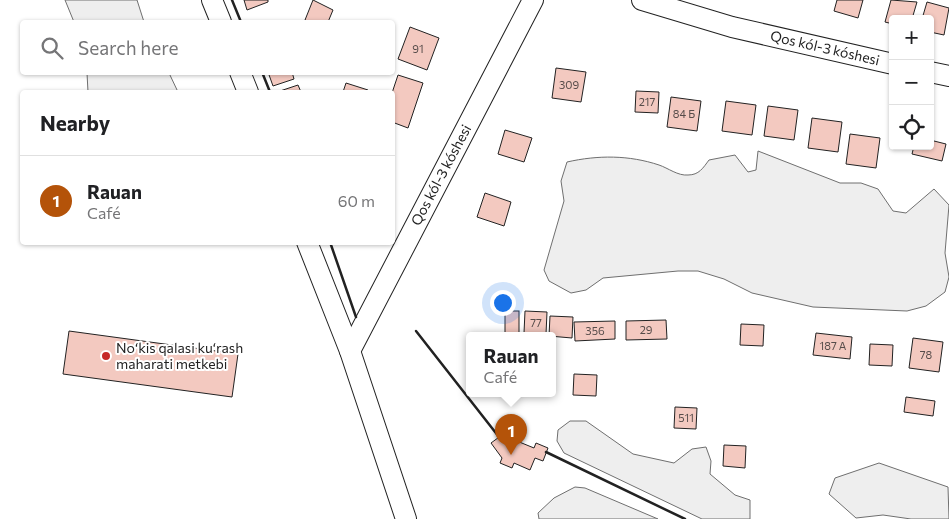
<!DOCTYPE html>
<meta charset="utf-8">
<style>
body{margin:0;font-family:Commissioner,sans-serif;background:#f2f2f2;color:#202124}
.controls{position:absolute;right:15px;top:15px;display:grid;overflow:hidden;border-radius:5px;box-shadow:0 1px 4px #0004}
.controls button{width:45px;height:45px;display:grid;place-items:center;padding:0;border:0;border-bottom:1px solid #e0e0e0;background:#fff;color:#202124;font:25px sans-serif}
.you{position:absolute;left:502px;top:302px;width:18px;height:18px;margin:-12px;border:4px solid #fff;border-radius:50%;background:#1a73e8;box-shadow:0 0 0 8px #1a73e833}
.badge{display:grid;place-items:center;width:32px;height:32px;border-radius:50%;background:#b45309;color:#fff;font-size:16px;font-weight:700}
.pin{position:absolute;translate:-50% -41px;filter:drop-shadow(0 1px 2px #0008)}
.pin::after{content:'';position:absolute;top:26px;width:18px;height:15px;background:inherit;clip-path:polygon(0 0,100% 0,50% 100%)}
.popup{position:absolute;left:466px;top:332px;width:90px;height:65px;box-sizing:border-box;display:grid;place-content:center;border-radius:5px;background:#fff;filter:drop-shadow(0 1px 4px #0005);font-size:16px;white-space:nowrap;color:#757577}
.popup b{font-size:19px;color:#202124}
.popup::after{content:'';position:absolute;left:50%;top:100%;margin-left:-10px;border:10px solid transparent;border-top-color:#fff}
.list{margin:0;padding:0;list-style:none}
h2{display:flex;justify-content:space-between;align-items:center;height:65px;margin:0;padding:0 20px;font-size:21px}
h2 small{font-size:16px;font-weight:400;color:#757577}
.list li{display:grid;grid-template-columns:32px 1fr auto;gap:15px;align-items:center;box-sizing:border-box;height:90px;padding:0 20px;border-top:1px solid #e0e0e0}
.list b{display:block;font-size:19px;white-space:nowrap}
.list p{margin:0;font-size:16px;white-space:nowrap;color:#757577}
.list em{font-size:16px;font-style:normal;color:#757577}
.icon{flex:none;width:28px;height:28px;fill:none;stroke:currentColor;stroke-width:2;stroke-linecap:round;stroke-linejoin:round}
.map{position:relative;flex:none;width:949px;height:519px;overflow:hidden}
.search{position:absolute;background:#fff;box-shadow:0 1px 4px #0004;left:20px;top:20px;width:375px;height:55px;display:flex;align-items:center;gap:12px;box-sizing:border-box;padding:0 18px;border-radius:5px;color:#757577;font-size:19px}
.panel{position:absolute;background:#fff;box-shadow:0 1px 4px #0004;left:20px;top:90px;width:375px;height:155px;border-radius:5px}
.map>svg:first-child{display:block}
.green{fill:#eee;stroke:#6f6f6f}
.building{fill:#f3c9c0;stroke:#222}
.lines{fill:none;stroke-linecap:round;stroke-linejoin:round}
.minor-casing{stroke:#222;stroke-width:22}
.minor{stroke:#fff;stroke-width:20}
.wall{stroke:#222;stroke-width:2.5}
.poi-dot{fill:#c62828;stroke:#fff;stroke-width:2}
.labels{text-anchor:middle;stroke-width:4;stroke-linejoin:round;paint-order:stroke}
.number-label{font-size:11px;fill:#564c4a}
.street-label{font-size:14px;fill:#222;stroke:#fff}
.poi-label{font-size:14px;fill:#222;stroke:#fff;text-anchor:start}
</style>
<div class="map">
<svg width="949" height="519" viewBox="0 0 949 519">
<rect width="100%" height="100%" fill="#fff"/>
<g class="green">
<polygon points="65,0 137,0 144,22 74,22"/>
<polygon points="87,73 169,73 178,92 88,92"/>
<path d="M758,151L840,183H861L878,189L893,211L906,213L934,189L949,205L945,253L949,277L945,292L926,306L907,311L813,307L752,293L724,279L698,271H678L603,278L586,290L571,293L549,281L544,270L564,201L561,181L567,162C598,155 629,155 659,165C668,168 678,176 688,175C699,175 703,168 709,160L735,155L748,172L756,170Z"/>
<polygon points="570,421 586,421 633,454 674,463 692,449 706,447 711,461 710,474 735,495 750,500 750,519 702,519 564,453 557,441 558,430"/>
<polygon points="879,463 948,487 949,519 911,519 883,515 856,518 829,494 835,478"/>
<polygon points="575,487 585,488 658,519 539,519 538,513 554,498"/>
</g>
<g class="building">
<polygon points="244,0 268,0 268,2 247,10"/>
<polygon points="313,0 333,10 328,22 311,22 305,20"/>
<polygon points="837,0 863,0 858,18 834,11"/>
<polygon points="891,0 917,2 912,19 893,19 893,24 885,22"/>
<polygon points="927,2 949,8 944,35 930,32 930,19 922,19"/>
<polygon points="410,27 439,38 427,70 398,59"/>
<polygon points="556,68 586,72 581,102 552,98"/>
<polygon points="268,72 292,72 294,79 273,86"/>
<polygon points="398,75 423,83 408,128 392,122 392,93"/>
<polygon points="346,83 368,90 367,92 343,92"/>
<polygon points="298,85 301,92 277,92"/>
<polygon points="636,91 659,92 658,113 635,112"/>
<polygon points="671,97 701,101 697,131 667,127"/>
<polygon points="726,101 756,105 752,135 722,131"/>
<polygon points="768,106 798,110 794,140 764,136"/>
<polygon points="812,118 842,122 838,152 808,148"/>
<polygon points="505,130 532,138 524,162 498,154"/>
<polygon points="850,134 880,138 876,168 846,164"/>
<polygon points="930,140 946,144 942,161 912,154 914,146 930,146"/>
<polygon points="485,193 511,202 504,226 477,217"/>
<rect x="505" y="311" width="14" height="25"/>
<polygon points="525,311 547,312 546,334 524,333"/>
<polygon points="550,316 573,317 572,338 549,336"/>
<polygon points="666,320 667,339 626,340 626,321"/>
<polygon points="615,321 615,339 575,341 574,322"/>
<polygon points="741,324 764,325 763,346 740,345"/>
<polygon points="69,331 238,354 232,397 63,374"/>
<polygon points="816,333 852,337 850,359 813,355"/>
<polygon points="913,338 943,342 939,372 909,368"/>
<polygon points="870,344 893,345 892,366 869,365"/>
<polygon points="574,374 597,375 596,396 573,395"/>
<polygon points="906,397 935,401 933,416 904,412"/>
<polygon points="675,407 697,408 696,429 674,428"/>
<polygon points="506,432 512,439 534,448 536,443 548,448 543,461 535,458 530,470 514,463 512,468 500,463 502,458 491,443"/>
<polygon points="724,445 746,446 745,468 723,466"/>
</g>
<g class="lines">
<g class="minor-casing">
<g id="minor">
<polyline points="212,0 221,22"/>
<polyline points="642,0 732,27 893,64"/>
<polyline points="240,72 248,92"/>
<polyline points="930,72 949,76"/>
<polyline points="307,242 350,351 406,519"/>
<polyline points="350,351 533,0"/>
</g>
</g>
<use href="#minor" class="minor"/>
<g class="wall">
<polyline points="232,0 241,22"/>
<polyline points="262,72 270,92"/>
<polyline points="330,242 356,317"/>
<polyline points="416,331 499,437"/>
<polyline points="546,452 685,519"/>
</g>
</g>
<circle class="poi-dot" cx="106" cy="356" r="5"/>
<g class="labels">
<g class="number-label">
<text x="418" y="53">91</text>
<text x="569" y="89">309</text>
<text x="647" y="106">217</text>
<text x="684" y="118">84 Б</text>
<text x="536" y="327">77</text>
<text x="646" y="334">29</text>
<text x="595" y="335">356</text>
<text x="833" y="350">187 А</text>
<text x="926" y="359">78</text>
<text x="686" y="422">511</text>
</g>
<g class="street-label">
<text transform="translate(825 48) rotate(13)" y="5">Qos kól-3 kóshesi</text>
<text transform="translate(441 175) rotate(-62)" y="5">Qos kól-3 kóshesi</text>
</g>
<g class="poi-label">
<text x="116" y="353">Noʻkis qalasi kuʻrash<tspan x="116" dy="16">maharati metkebi</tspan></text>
</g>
</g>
</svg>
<div class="controls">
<button>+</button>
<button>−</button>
<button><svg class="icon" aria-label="locate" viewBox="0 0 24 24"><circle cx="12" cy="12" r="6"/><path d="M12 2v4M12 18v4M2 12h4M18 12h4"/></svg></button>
</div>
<div class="you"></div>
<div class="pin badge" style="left:511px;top:455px">1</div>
<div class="popup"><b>Rauan</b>Café</div>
<div class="search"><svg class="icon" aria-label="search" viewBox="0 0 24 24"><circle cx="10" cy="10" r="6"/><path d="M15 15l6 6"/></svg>Search here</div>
<section class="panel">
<h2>Nearby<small></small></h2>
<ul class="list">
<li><span class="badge">1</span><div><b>Rauan</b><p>Café</p></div><em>60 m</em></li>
</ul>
</section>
</div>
